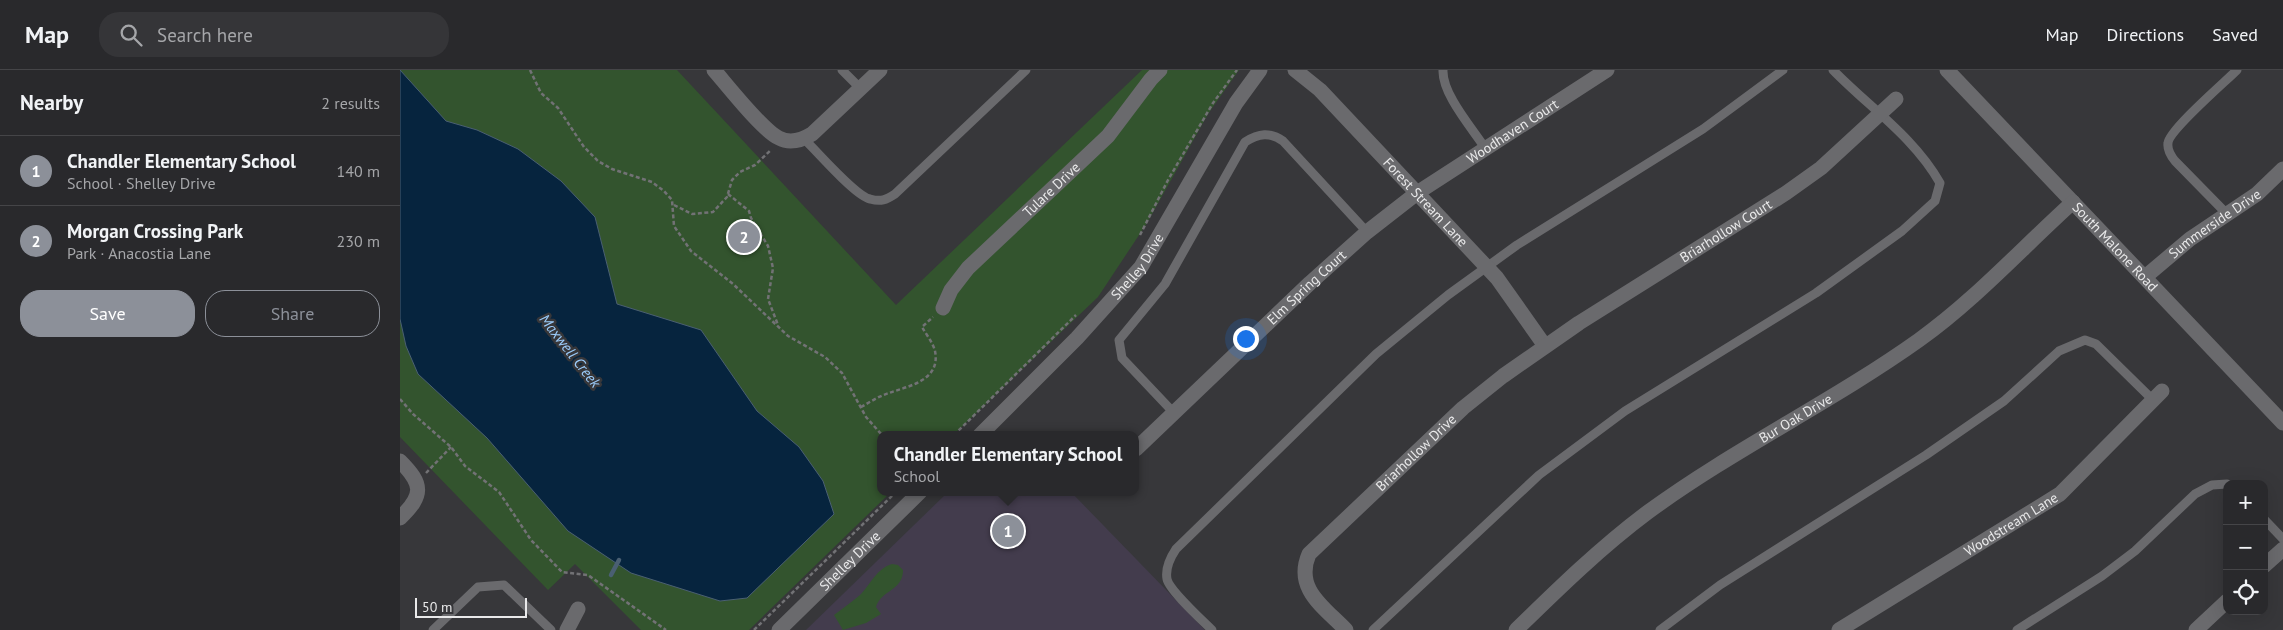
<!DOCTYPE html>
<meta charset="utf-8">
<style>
body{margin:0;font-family:"PT Sans",sans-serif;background:#353538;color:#f1f3f6}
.controls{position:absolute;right:15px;bottom:15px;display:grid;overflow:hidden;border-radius:10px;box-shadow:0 5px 20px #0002}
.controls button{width:45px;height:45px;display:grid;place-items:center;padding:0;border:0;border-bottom:1px solid #454548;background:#29292c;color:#f1f3f6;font:25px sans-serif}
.scale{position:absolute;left:15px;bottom:12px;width:112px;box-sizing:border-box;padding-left:5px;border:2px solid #e9e9ea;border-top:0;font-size:14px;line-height:18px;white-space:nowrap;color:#e9e9ea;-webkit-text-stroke:4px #37373a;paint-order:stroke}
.you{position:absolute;left:845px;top:268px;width:18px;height:18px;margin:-12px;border:4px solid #fff;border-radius:50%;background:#1a73e8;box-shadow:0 0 0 8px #1a73e833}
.badge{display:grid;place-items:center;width:32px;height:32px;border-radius:50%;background:#8c9099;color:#fff;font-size:16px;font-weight:700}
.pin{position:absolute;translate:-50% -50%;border:2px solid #fff;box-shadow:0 1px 5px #0006}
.popup{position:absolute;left:477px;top:361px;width:262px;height:65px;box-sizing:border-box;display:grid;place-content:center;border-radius:10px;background:#29292c;filter:drop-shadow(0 1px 4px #0005);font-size:16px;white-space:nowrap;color:#a5a6a9}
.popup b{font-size:19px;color:#f1f3f6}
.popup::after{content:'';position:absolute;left:50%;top:100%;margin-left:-10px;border:10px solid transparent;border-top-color:#29292c}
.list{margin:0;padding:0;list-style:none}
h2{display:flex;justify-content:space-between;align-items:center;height:65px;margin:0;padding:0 20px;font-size:21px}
h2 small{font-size:16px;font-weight:400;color:#a5a6a9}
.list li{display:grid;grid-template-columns:32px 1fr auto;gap:15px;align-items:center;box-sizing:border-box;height:70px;padding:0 20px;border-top:1px solid #454548}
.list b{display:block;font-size:19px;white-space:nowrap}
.list p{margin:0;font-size:16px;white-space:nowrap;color:#a5a6a9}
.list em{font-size:16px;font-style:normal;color:#a5a6a9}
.actions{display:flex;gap:10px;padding:15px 20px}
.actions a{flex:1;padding:11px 0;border:1px solid #8c9099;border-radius:20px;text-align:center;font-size:18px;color:#8c9099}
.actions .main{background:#8c9099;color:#fff}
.icon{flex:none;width:28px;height:28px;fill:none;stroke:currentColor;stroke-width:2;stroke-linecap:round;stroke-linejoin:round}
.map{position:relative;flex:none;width:1883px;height:560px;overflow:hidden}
header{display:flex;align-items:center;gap:30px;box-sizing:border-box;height:70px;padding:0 25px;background:#29292c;border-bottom:1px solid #454548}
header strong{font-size:24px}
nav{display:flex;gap:28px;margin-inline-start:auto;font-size:18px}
.search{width:350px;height:45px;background:#353538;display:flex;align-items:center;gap:12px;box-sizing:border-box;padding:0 18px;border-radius:20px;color:#a5a6a9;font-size:19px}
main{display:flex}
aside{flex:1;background:#29292c}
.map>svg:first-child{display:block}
.education{fill:#433c4d}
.green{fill:#33542e}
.water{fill:#06243e;stroke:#4a5f72}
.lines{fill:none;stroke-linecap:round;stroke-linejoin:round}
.stream{stroke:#4a5f72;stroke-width:4.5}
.path{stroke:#727275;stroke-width:2.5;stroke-dasharray:4 2.5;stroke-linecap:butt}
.lane{stroke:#6a6a6d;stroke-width:9}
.street{stroke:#6a6a6d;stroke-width:15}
.secondary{stroke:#6a6a6d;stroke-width:15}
.labels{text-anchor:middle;stroke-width:5;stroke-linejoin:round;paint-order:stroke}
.street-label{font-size:14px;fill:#e9e9ea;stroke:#37373a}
.water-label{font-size:15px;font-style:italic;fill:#9ccdfc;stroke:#37373a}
</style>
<header>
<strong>Map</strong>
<div class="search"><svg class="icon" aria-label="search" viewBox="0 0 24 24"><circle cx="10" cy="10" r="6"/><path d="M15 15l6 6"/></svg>Search here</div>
<nav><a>Map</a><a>Directions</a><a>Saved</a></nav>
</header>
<main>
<aside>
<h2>Nearby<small>2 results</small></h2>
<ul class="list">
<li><span class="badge">1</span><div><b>Chandler Elementary School</b><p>School · Shelley Drive</p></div><em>140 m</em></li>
<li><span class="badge">2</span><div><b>Morgan Crossing Park</b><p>Park · Anacostia Lane</p></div><em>230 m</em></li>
</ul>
<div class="actions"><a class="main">Save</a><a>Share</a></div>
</aside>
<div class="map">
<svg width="1883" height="560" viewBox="0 0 1883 560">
<rect width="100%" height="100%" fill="#37373a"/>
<polygon class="education" points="548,422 671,422 805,560 406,560"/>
<g class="green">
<polygon points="0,0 277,0 496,235 742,0 839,0 808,44 747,153 698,227 553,365 480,365 480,422 491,422 349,560 241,560 175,494 148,520 0,367"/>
<path d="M492,494L498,495L503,500C503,521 481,520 476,537L481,544L466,553L443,560L434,545C443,538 452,532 460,525C471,514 476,499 492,494Z"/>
</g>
<polygon class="water" points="0,0 46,51 77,60 118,79 161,111 195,147 217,234 301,260 357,341 399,377 423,411 434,444 347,528 320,531 231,503 168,461 87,368 18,304 6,276 0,249"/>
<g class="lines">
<polyline class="stream" points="211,505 219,490"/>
<g class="path">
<polyline points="130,0 141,23 158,38 184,77 198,91 212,99 252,112 264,121 272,130 274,156 291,181 333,214 388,266 425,287 442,303 466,347 482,365"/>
<polyline points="328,124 349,141 351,148 368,176 373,198 368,229 378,255"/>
<polyline points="274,135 292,144 313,142 327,127 332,110 340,102 355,95 371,80"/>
<polyline points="740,165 768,110 813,33 837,0"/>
<polyline points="0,329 13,344 51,377 65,396 99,422 131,470 162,502 188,505 266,560"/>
<path d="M461,337C470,332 479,326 489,323C508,316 541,311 535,281C533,273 526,264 522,257L533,247"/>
<polyline points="554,365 676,245"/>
<polyline points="26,403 51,377"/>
<polyline points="354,560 496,422"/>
</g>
<g class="lane">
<polyline points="442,0 460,18"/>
<path d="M1043,0C1042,24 1072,58 1085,78"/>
<path d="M404,69C417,81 455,126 470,129C481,132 486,130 495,124L626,0"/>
<path d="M1827,144L1775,91C1771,86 1767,80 1768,73C1769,60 1825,12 1837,0"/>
<path d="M774,343L722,288L719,270L765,214L845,72C859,63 870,62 883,71L967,162"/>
<polyline points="1864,449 1883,469"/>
<polyline points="33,560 78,517 104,515 151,560"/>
<path d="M812,560C802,550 769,520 767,509C765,498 770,488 776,479L976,284L1048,225L1117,175L1303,59L1383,0"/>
<path d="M973,560L1139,405L1225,341L1416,223L1502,161L1535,131L1540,113C1514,67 1469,37 1433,0"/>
<polyline points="1260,560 1320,515 1526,385 1604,331 1659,281 1685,270 1696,274 1753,330"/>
<polyline points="1617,560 1702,506 1735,481 1795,424 1812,415 1827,414"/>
</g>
<g class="street">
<path d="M314,0C327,15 363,61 379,68C390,74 402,70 412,64L480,0"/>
<path id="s1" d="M895,0L920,20L1097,208L1145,276"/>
<path id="s2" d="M1745,207L1790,169L1857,124L1883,99"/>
<path id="s3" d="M543,238L551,220L568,198L708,66L751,9L760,0"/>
<path id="s4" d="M736,379L910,213L967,162L1017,123L1207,0"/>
<path d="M0,391C23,414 24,425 0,448"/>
<polyline points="1864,496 1883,479"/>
<polyline points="167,560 178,539"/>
<path id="s5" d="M946,560C924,537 894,519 909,484L1063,338L1103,306L1179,253L1386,123L1421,98L1496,29"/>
<path id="s6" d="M1439,560L1660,424L1762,321"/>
<polyline points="1796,560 1827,531"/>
</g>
<g class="secondary">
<path id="s7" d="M1547,0L1883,353"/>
<path id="s8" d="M580,365L677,268L741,197L836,33L860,0"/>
<path id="s9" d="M379,560L520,422"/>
<path id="s10" d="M1116,560C1158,519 1201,477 1248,442C1334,379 1432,332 1519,270C1575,230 1622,178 1673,132"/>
</g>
</g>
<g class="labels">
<g class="street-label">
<text dy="5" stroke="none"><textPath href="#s4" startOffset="494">Woodhaven Court</textPath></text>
<text dy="5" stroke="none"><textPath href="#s3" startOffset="162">Tulare Drive</textPath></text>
<text dy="5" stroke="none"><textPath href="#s1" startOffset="186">Forest Stream Lane</textPath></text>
<text dy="5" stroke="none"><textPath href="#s2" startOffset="88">Summerside Drive</textPath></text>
<text dy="5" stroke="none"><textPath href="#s5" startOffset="621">Briarhollow Court</textPath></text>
<text dy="5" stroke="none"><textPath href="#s7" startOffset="244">South Malone Road</textPath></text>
<text dy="5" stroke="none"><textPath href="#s8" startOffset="231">Shelley Drive</textPath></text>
<text dy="5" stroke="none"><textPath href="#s4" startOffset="235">Elm Spring Court</textPath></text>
<text dy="5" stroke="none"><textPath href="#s10" startOffset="352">Bur Oak Drive</textPath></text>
<text dy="5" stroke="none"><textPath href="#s5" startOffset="239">Briarhollow Drive</textPath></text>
<text dy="5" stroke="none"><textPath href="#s6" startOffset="202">Woodstream Lane</textPath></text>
<text dy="5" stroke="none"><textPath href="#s9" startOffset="99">Shelley Drive</textPath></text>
</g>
<g class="water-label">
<text transform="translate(170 281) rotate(52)" y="5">Maxwell Creek</text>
</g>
</g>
</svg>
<div class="controls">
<button>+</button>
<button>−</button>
<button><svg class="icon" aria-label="locate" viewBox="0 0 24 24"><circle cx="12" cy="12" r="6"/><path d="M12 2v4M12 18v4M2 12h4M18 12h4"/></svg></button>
</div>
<div class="scale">50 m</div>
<div class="you"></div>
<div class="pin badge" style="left:608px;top:461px">1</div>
<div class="popup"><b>Chandler Elementary School</b>School</div>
<div class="pin badge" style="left:344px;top:167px">2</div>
</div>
</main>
